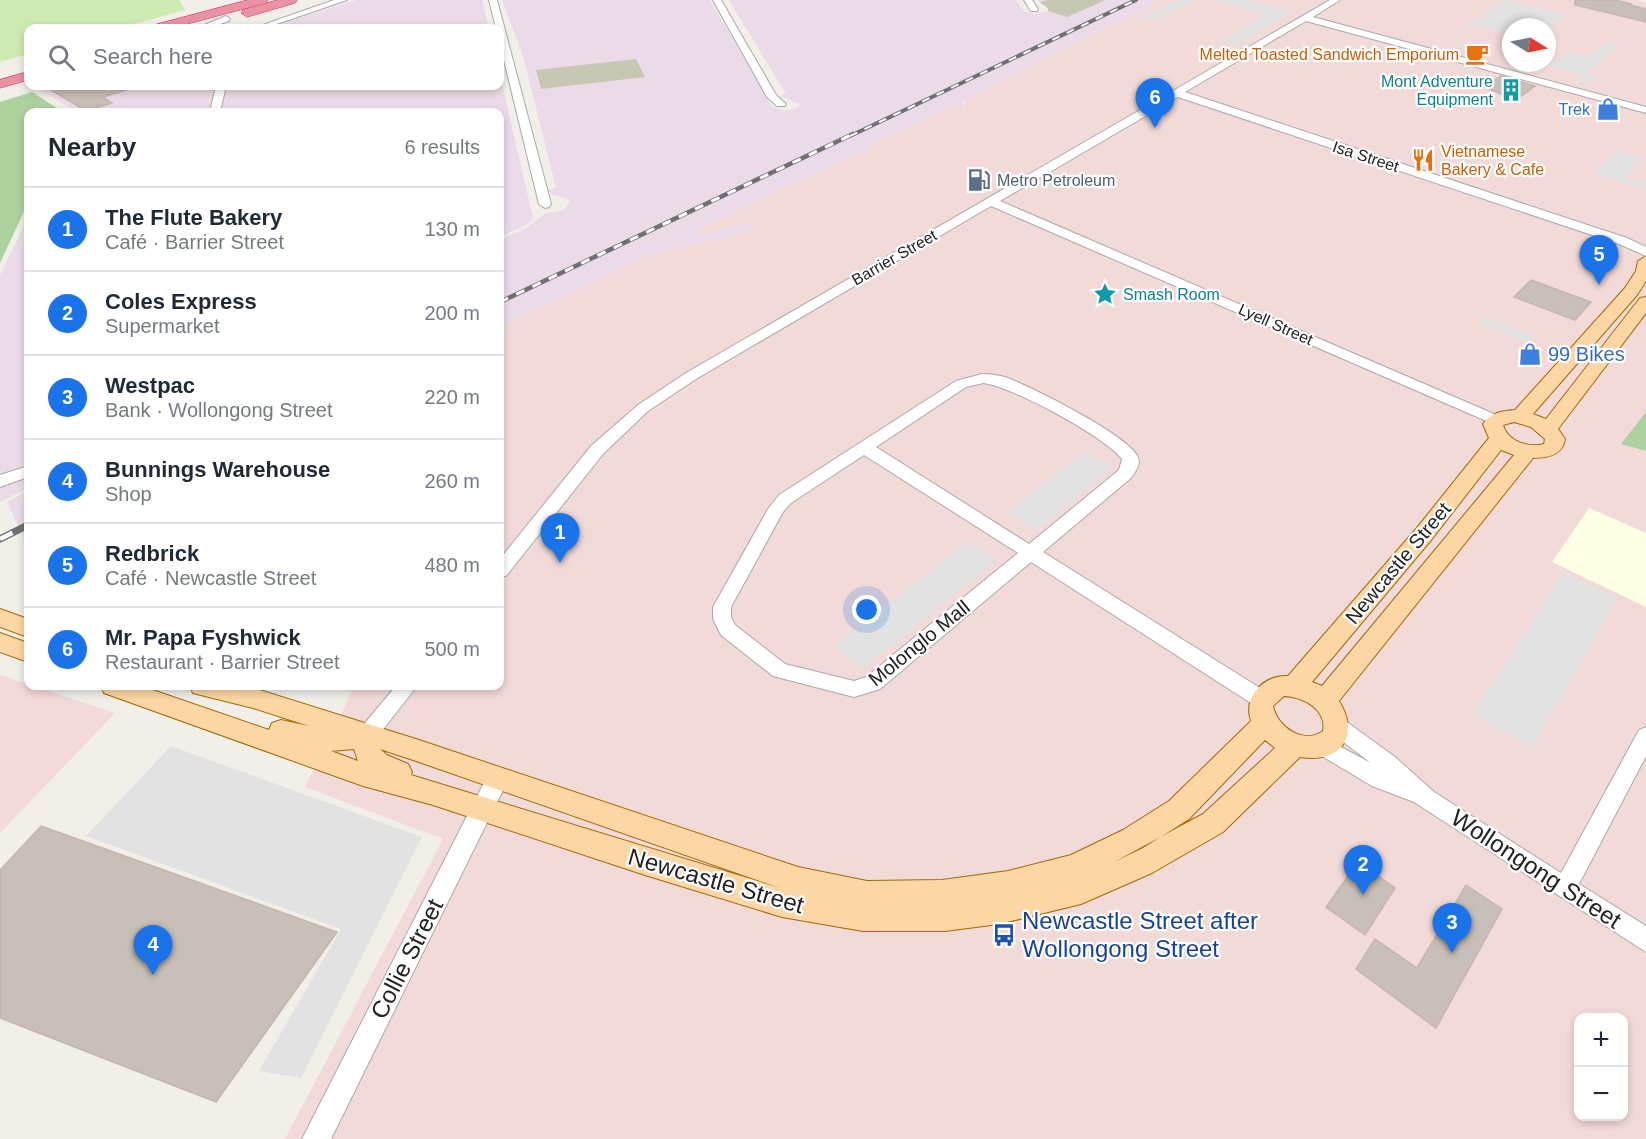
<!DOCTYPE html>
<meta charset="utf-8">
<style>
body{margin:0;font-family:Arial,sans-serif;background:#f6f6f7;color:#1f2937}
.controls{position:absolute;right:18px;bottom:18px;display:grid;overflow:hidden;border-radius:12px;box-shadow:0 3px 9px #0003}
.controls button{width:54px;height:54px;display:grid;place-items:center;padding:0;border:0;border-bottom:2px solid #e0e1e3;background:#fff;color:#1f2937;font:30px sans-serif}
.compass{position:absolute;left:1502px;top:18px;width:54px;height:54px;border-radius:50%;background:#fff;box-shadow:0 3px 9px #0003;rotate:100deg}
.you{position:absolute;left:867px;top:610px;width:21px;height:21px;margin:-15px;border:4px solid #fff;border-radius:50%;background:#1a73e8;box-shadow:0 0 0 9px #1a73e833}
.badge{display:grid;place-items:center;width:39px;height:39px;border-radius:50%;background:#1a73e8;color:#fff;font-size:20px;font-weight:700}
.pin{position:absolute;translate:-50% -50px;filter:drop-shadow(0 2px 3px #0008)}
.pin::after{content:'';position:absolute;top:32px;width:21px;height:18px;background:inherit;clip-path:polygon(0 0,100% 0,50% 100%)}
.list{margin:0;padding:0;list-style:none}
h2{display:flex;justify-content:space-between;align-items:center;height:78px;margin:0;padding:0 24px;font-size:26px}
h2 small{font-size:20px;font-weight:400;color:#747a83}
.list li{display:grid;grid-template-columns:39px 1fr auto;gap:18px;align-items:center;box-sizing:border-box;height:84px;padding:0 24px;border-top:2px solid #e0e1e3}
.list b{display:block;font-size:22px;white-space:nowrap}
.list p{margin:0;font-size:20px;white-space:nowrap;color:#747a83}
.list em{font-size:20px;font-style:normal;color:#747a83}
.icon{flex:none;width:33px;height:33px;fill:none;stroke:currentColor;stroke-width:2;stroke-linecap:round;stroke-linejoin:round}
.map{position:relative;flex:none;width:1646px;height:1139px;overflow:hidden}
.search{position:absolute;background:#fff;box-shadow:0 3px 9px #0003;left:24px;top:24px;width:480px;height:66px;display:flex;align-items:center;gap:15px;box-sizing:border-box;padding:0 21px;border-radius:12px;color:#747a83;font-size:22px}
.panel{position:absolute;background:#fff;box-shadow:0 3px 9px #0003;left:24px;top:108px;width:480px;height:582px;border-radius:12px}
.map>svg:first-child{display:block}
.commercial{fill:#f2dad9;fill-rule:evenodd}
.industrial{fill:#ebdbe8}
.education{fill:#ffffe5}
.construction{fill:#c7c7b4}
.grass{fill:#cdebb0}
.forest{fill:#add19e}
.parking{fill:#e2e2e2}
.building{fill:#c7bfb8;stroke:#c4b6ab;stroke-width:1.5}
.lines{fill:none;stroke-linecap:round;stroke-linejoin:round}
.minor-casing{stroke:#a9a9a9;stroke-width:2}
.major-casing{stroke:#a06b00;stroke-width:2}
.highway-casing{stroke:#dc2a67;stroke-width:1}
.minor{fill:#fff;fill-rule:evenodd}
.major{fill:#fcd6a4;fill-rule:evenodd}
.highway{fill:#e892a2;fill-rule:evenodd}
.rail-far2-casing{stroke:#707070;stroke-width:4}
.rail-far1-casing{stroke:#707070;stroke-width:4.5}
.rail-casing{stroke:#707070;stroke-width:7}
.rail-far2{stroke:#fff;stroke-width:2;stroke-dasharray:8;stroke-linecap:butt}
.rail-far1{stroke:#fff;stroke-width:3;stroke-dasharray:9;stroke-linecap:butt}
.rail{stroke:#fff;stroke-width:4.5;stroke-dasharray:14;stroke-linecap:butt}
.labels{text-anchor:middle;stroke-width:4.5;stroke-linejoin:round;paint-order:stroke}
.far-food-label{font-size:16px;fill:#c56008;stroke:#fff;text-anchor:end}
.far-culture-label{font-size:16px;fill:#0d838f;stroke:#fff;text-anchor:end}
.far-shop-label{font-size:16px;fill:#366cbe;stroke:#fff;text-anchor:end}
.far-street-label{font-size:16px;fill:#222;stroke:#fff}
.far-service-label{font-size:16px;fill:#4e5e75;stroke:#fff;text-anchor:start}
.shop-label{font-size:20px;fill:#366cbe;stroke:#fff;text-anchor:start}
.street-label{font-size:20px;fill:#222;stroke:#fff}
.near-street-label{font-size:24px;fill:#222;stroke:#fff}
.near-transit-label{font-size:24px;fill:#164399;stroke:#fff;text-anchor:start}
</style>
<div class="map">
<svg width="1646" height="1139" viewBox="0 0 1646 1139">
<rect width="100%" height="100%" fill="#f2efe9"/>
<g class="commercial">
<path d="M1161,0H1637L1646,3V1139H285L443,839L305,787L352,691L335,686H500V327L645,256L756,230L744,223L702,235L695,230L853,156L870,150L865,147L956,105L965,109V102L962,100ZM1511,27H1547V63H1511ZM1578,1018H1624V1116H1578Z"/>
<polygon points="0,675 115,713 0,833"/>
</g>
<g class="industrial">
<polygon points="356,0 482,0 489,28 267,28"/>
<polygon points="502,0 710,0 772,107 787,111 796,109 800,104 779,96 786,94 729,0 1015,0 1024,11 1037,14 1049,10 1037,0 1161,0 963,100 965,109 956,105 866,147 870,150 853,156 695,230 702,235 744,223 758,230 645,256 500,327 500,240 528,227 546,213 564,210 570,202 567,199 552,194 547,190 556,188 523,56"/>
<polygon points="500,75 533,218 528,224 500,237 500,112 77,112 38,88 46,86 500,86"/>
<polygon points="28,217 28,488 0,502 0,275"/>
<polygon points="28,491 28,547 7,502"/>
</g>
<polygon class="education" points="1589,508 1646,533 1646,607 1552,562"/>
<g class="construction">
<polygon points="1048,0 1106,0 1067,17 1048,11 1048,8 1040,2"/>
<polygon points="636,59 645,77 541,89 536,70"/>
</g>
<polygon class="grass" points="0,0 179,0 185,10 120,28 28,28 28,54 0,62"/>
<g class="forest">
<polygon points="32,92 63,112 28,112 28,203 0,263 0,102"/>
<polygon points="1646,412 1646,451 1621,444"/>
</g>
<g class="parking">
<polygon points="1178,0 1196,0 1152,21 1138,19"/>
<polygon points="1214,0 1248,0 1292,11 1238,45 1222,42 1266,14"/>
<polygon points="1505,0 1567,15 1547,29 1511,27 1511,35 1467,23"/>
<polygon points="1609,41 1619,44 1587,72 1595,78 1589,84 1575,80 1581,74 1549,65 1569,51 1589,56"/>
<polygon points="1616,151 1643,159 1626,178 1646,186 1646,190 1593,173"/>
<polygon points="1484,317 1536,337 1529,343 1478,323"/>
<polygon points="1084,451 1113,467 1036,530 1007,512"/>
<polygon points="968,541 997,560 863,669 834,646"/>
<polygon points="1563,572 1618,598 1532,748 1472,714"/>
<polygon points="171,746 422,837 301,1078 259,1071 341,929 86,836"/>
</g>
<g class="building">
<polygon points="1575,0 1615,0 1631,4 1630,5 1646,9 1646,22 1575,5"/>
<polygon points="1501,76 1535,86 1516,100 1484,87"/>
<polygon points="67,86 130,86 130,89 103,97 112,103 86,111 51,90"/>
<polygon points="1531,280 1591,302 1575,320 1514,297"/>
<polygon points="41,826 337,932 216,1102 0,1018 0,870"/>
<polygon points="1358,862 1395,888 1365,935 1326,907"/>
<polygon points="1466,885 1502,909 1436,1028 1356,969 1375,939 1417,968"/>
</g>
<g class="lines">
<g class="minor-casing">
<g id="minor">
<polygon points="334,0 347,0 265,28 254,28"/>
<polygon points="489,0 497,0 551,204 549,207 545,208 539,204 500,44 500,28 496,28"/>
<polygon points="713,0 721,0 776,95 786,104 785,106 777,106 767,97"/>
<polygon points="1024,0 1032,0 1038,9 1037,11 1031,11"/>
<polygon points="1330,0 1340,0 1313,17 1646,107 1646,113 1306,21 1185,92 1627,238 1646,247 1646,256 1619,244 1178,97 1000,201 1501,417 1504,420 1501,423 1491,423 991,206 696,379 648,411 603,454 506,576 500,577 500,559 591,446 638,405 686,373"/>
<polygon points="226,16 230,19 229,21 208,28 197,28"/>
<polygon points="216,86 226,86 220,112 210,112"/>
<path d="M982,374C989,374 998,375 1005,377C1030,386 1128,435 1138,457C1141,465 1135,472 1131,478L1043,552L1268,693L1271,699L1268,705L1261,707L1254,705L1031,562L880,689L854,697L773,676L721,635L713,619V607L768,509L779,495L956,381ZM983,383C1011,386 1104,436 1122,459L1119,470L1029,544L876,447L966,387ZM864,455L1018,553L866,677L854,681L785,664L735,625L731,617V607L783,512L791,503Z"/>
<polygon points="28,466 28,477 0,487 0,475"/>
<polygon points="396,686 417,686 374,741 367,744 360,741 357,735 360,729"/>
<polygon points="1337,717 1344,720 1395,757 1434,792 1561,873 1639,730 1646,727 1646,756 1579,884 1646,926 1646,952 1414,802 1372,786 1315,752 1312,746 1315,740 1322,737 1371,763 1330,732 1327,726 1330,720"/>
<polygon points="498,769 506,771 509,778 331,1139 302,1139 490,771"/>
</g>
</g>
<g class="major-casing">
<g id="major">
<path d="M1646,256V281L1637,295L1533,414L1546,419L1640,298L1646,297V313L1558,429L1565,439C1563,455 1548,458 1533,458L1339,701C1361,736 1340,764 1300,757L1223,832L1152,873L1081,904L999,924L945,931H863L782,917L645,875L433,805L363,786L104,693L101,686H141L269,730L272,723L281,720L309,726L253,708L193,693L190,686H243L253,688L419,740L798,867L867,881L942,880L1008,871L1071,855L1123,830L1169,801L1251,721C1243,697 1263,675 1288,676L1416,529L1489,438L1483,424C1491,412 1502,411 1515,410L1625,288L1636,271L1638,261ZM1514,422L1531,427L1545,439L1544,444C1529,448 1508,442 1503,425ZM1501,450L1514,455L1322,686L1312,682L1432,539ZM1284,696C1303,697 1327,709 1323,731C1304,745 1277,727 1273,706ZM1265,740L1275,748L1203,814L1114,862L1143,848L1189,819ZM354,749L358,761L331,751ZM380,749L419,762L780,888L411,775L412,772L408,764L387,755Z"/>
<polygon points="0,609 28,619 28,637 0,627"/>
<polygon points="0,633 28,643 28,662 0,652"/>
</g>
</g>
<g class="highway-casing">
<g id="highway">
<polygon points="248,0 268,0 266,3 172,28 154,28 155,25"/>
<polygon points="278,0 297,0 295,3 247,17 241,13 243,10"/>
<polygon points="28,72 28,80 0,88 0,80"/>
</g>
</g>
<use href="#minor" class="minor"/>
<use href="#major" class="major"/>
<use href="#highway" class="highway"/>
<g class="rail-far2-casing">
<polyline id="rail-far2" points="850,136 1136,0"/>
</g>
<g class="rail-far1-casing">
<polyline id="rail-far1" points="500,302 853,134"/>
</g>
<g class="rail-casing">
<polyline id="rail" points="0,539 28,525"/>
</g>
<use href="#rail-far2" class="rail-far2"/>
<use href="#rail-far1" class="rail-far1"/>
<use href="#rail" class="rail"/>
</g>
<defs>
<g id="cafe-bare" transform="scale(1.8)"><path d="M-5.5-4.5H6V0H3Q3 3.5 0 3.5H-2.5Q-5.5 3.5-5.5 0ZM3-3.2v2h1.7v-2ZM-6 4.5H4V6H-6Z" fill="#e8710a" stroke="#fff" stroke-width="2.5" paint-order="stroke"/></g>
<g id="building-bare" transform="scale(1.8)"><path d="M-4-6H4V6H1V3H-1V6H-4ZM-2.5-4.3h1.7v1.8h-1.7ZM.8-4.3h1.7v1.8H.8ZM-2.5-1h1.7V.8h-1.7ZM.8-1h1.7V.8H.8Z" fill="#0f9aa8" stroke="#fff" stroke-width="2.5" paint-order="stroke"/></g>
<g id="shop-bare" transform="scale(1.8)"><path d="M-5-2.5h2.3a2.7 3.5 0 0 1 5.4 0H5L5.5 6h-11ZM-1.5-2.5h3a1.5 2.3 0 0 0-3 0Z" fill="#3f7fe0" stroke="#fff" stroke-width="2.5" paint-order="stroke"/></g>
<g id="restaurant-bare" transform="scale(1.8)"><path d="M-5-6h1v4h1v-4h1v4h1v-4h1v5L-1.5 .5V6h-2V.5L-5-1ZM5-6V6H3V1.5H1.5Q1.5-4 5-6Z" fill="#e8710a" stroke="#fff" stroke-width="2.5" paint-order="stroke"/></g>
<g id="fuel-bare" transform="scale(1.8)"><path d="M-5.5-6h7V0h2V4h1.3V-2.5L3-4.5l.8-.8L6-3V5H2.5V1h-1V6h-7ZM-4.2-4.7v3.2H.2V-4.7Z" fill="#5c6f8a" stroke="#fff" stroke-width="2.5" paint-order="stroke"/></g>
<g id="sight-bare" transform="scale(1.8)"><path d="M0-6L1.8-2.2L6-1.7L2.9 1.2L3.7 5.4L0 3.3L-3.7 5.4L-2.9 1.2L-6-1.7L-1.8-2.2Z" fill="#0f9aa8" stroke="#fff" stroke-width="2.5" paint-order="stroke"/></g>
<g id="bus-bare" transform="scale(1.8)"><path d="M-5-6H5V4H4V6H2V4H-2V6H-4V4H-5ZM-3.5-4V0h7V-4ZM-3.5 1.2v1.5H-2V1.2ZM2 1.2v1.5H3.5V1.2Z" fill="#1a4fb4" stroke="#fff" stroke-width="2.5" paint-order="stroke"/></g>
</defs>
<g fill-rule="evenodd">
<use href="#cafe-bare" x="1477" y="54"/>
<use href="#building-bare" x="1511" y="90"/>
<use href="#shop-bare" x="1608" y="109"/>
<use href="#restaurant-bare" x="1423" y="160"/>
<use href="#fuel-bare" x="979" y="180"/>
<use href="#sight-bare" x="1105" y="294"/>
<use href="#shop-bare" x="1530" y="354"/>
<use href="#bus-bare" x="1004" y="935"/>
</g>
<g class="labels">
<g class="far-food-label">
<text x="1459" y="60">Melted Toasted Sandwich Emporium</text>
<text x="1441" y="157" text-anchor="start">Vietnamese<tspan x="1441" dy="18">Bakery &amp; Cafe</tspan></text>
</g>
<g class="far-culture-label">
<text x="1493" y="87">Mont Adventure<tspan x="1493" dy="18">Equipment</tspan></text>
<text x="1123" y="300" text-anchor="start">Smash Room</text>
</g>
<g class="far-shop-label">
<text x="1590" y="115">Trek</text>
</g>
<g class="far-street-label">
<text transform="translate(1366 156) rotate(18)" y="6">Isa Street</text>
<text transform="translate(894 257) rotate(-30)" y="6">Barrier Street</text>
<text transform="translate(1276 324) rotate(24)" y="6">Lyell Street</text>
</g>
<g class="far-service-label">
<text x="997" y="186">Metro Petroleum</text>
</g>
<g class="shop-label">
<text x="1548" y="361">99 Bikes</text>
</g>
<g class="street-label">
<text transform="translate(1398 563) rotate(-50)" y="7">Newcastle Street</text>
<text transform="translate(919 643) rotate(-39)" y="7">Molonglo Mall</text>
</g>
<g class="near-street-label">
<text transform="translate(1536 869) rotate(33)" y="8">Wollongong Street</text>
<text transform="translate(716 881) rotate(16)" y="8">Newcastle Street</text>
<text transform="translate(407 959) rotate(-63)" y="8">Collie Street</text>
</g>
<g class="near-transit-label">
<text x="1022" y="929">Newcastle Street after<tspan x="1022" dy="28">Wollongong Street</tspan></text>
</g>
</g>
</svg>
<div class="controls">
<button>+</button>
<button>−</button>
</div>
<svg class="compass" viewBox="-18 -18 36 36"><path d="M0-13l5 13h-10z" fill="#e53935"/><path d="M0 13l5-13h-10z" fill="#747a83"/></svg>
<div class="you"></div>
<div class="pin badge" style="left:560px;top:563px">1</div>
<div class="pin badge" style="left:1363px;top:895px">2</div>
<div class="pin badge" style="left:1452px;top:953px">3</div>
<div class="pin badge" style="left:153px;top:975px">4</div>
<div class="pin badge" style="left:1599px;top:285px">5</div>
<div class="pin badge" style="left:1155px;top:128px">6</div>
<div class="search"><svg class="icon" aria-label="search" viewBox="0 0 24 24"><circle cx="10" cy="10" r="6"/><path d="M15 15l6 6"/></svg>Search here</div>
<section class="panel">
<h2>Nearby<small>6 results</small></h2>
<ul class="list">
<li><span class="badge">1</span><div><b>The Flute Bakery</b><p>Café · Barrier Street</p></div><em>130 m</em></li>
<li><span class="badge">2</span><div><b>Coles Express</b><p>Supermarket</p></div><em>200 m</em></li>
<li><span class="badge">3</span><div><b>Westpac</b><p>Bank · Wollongong Street</p></div><em>220 m</em></li>
<li><span class="badge">4</span><div><b>Bunnings Warehouse</b><p>Shop</p></div><em>260 m</em></li>
<li><span class="badge">5</span><div><b>Redbrick</b><p>Café · Newcastle Street</p></div><em>480 m</em></li>
<li><span class="badge">6</span><div><b>Mr. Papa Fyshwick</b><p>Restaurant · Barrier Street</p></div><em>500 m</em></li>
</ul>
</section>
</div>
